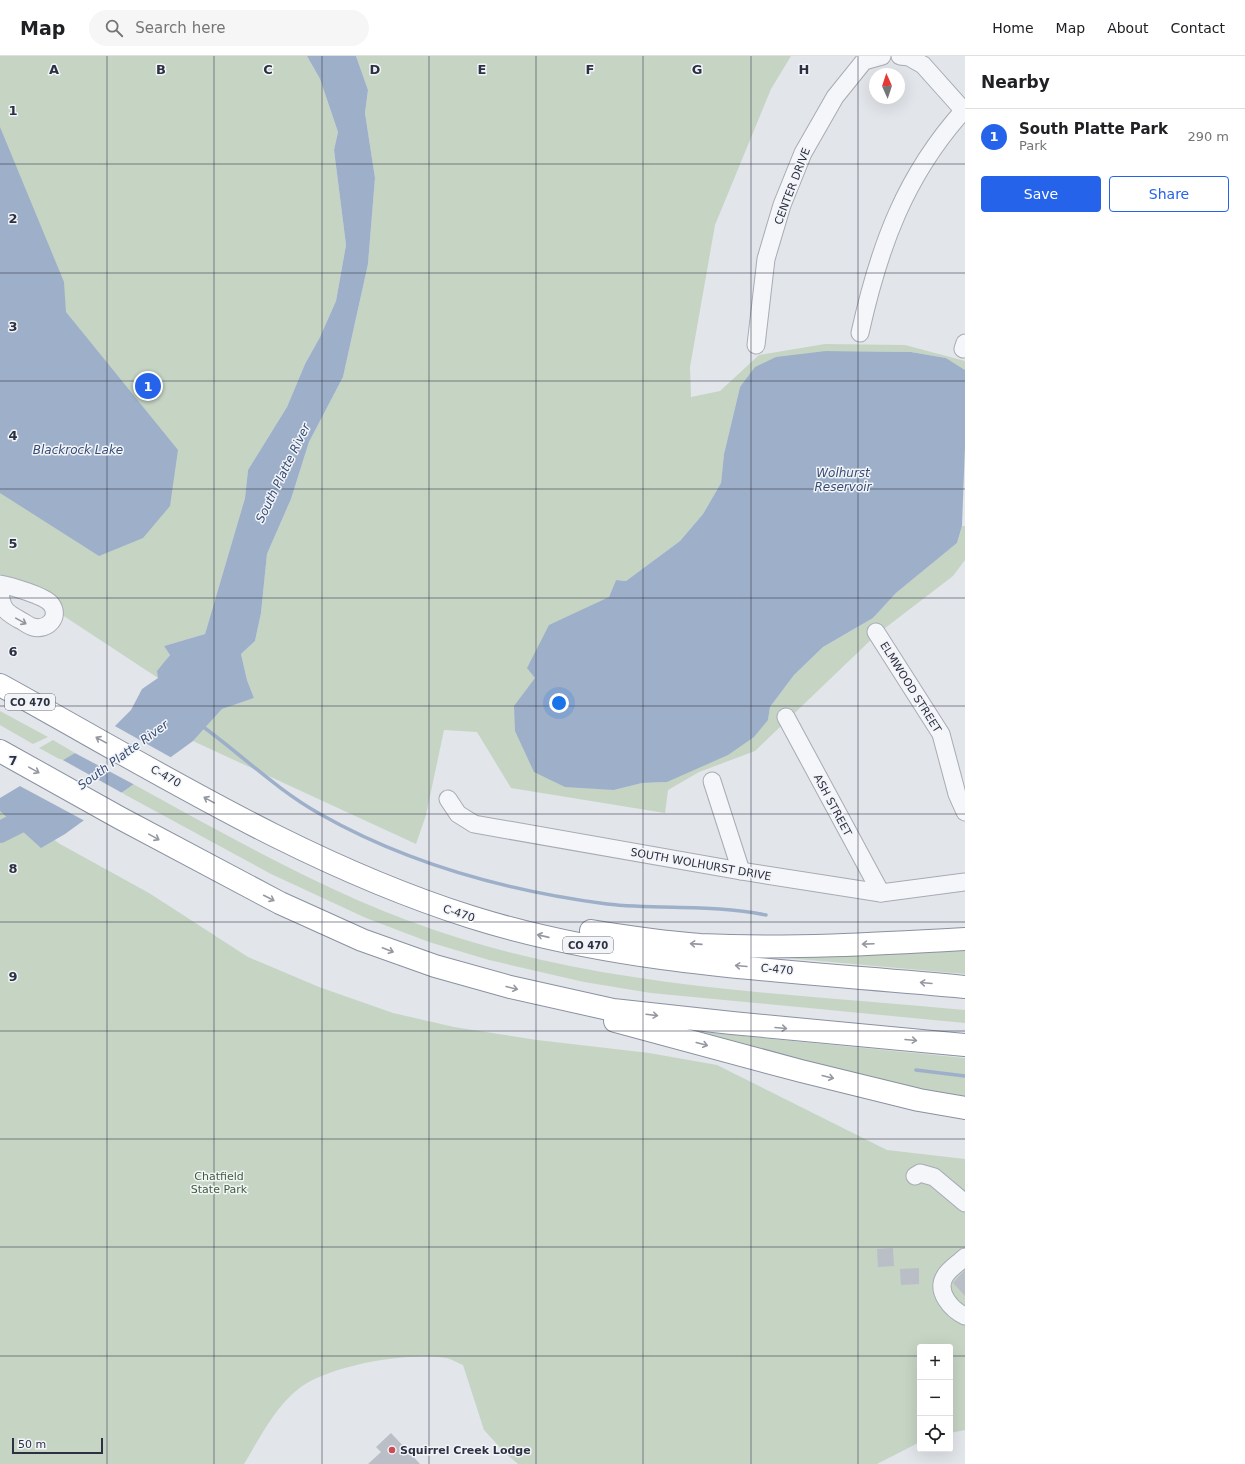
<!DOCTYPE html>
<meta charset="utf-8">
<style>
body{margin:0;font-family:"DejaVu Sans",sans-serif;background:#f6f6f6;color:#202124}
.controls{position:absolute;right:12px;bottom:12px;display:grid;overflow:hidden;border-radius:4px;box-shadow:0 4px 16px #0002}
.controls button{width:36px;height:36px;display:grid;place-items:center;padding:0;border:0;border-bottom:1px solid #e0e0e0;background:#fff;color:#202124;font:20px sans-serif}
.compass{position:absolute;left:869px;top:12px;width:36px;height:36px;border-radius:50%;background:#fff;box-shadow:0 4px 16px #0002;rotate:357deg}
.scale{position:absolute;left:12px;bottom:10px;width:91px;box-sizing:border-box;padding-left:4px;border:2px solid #2b3142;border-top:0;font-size:11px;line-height:14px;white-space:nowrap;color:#2b3142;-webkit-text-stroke:3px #f2f4f8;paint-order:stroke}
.you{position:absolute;left:559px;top:647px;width:14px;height:14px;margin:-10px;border:3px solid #fff;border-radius:50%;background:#1a73e8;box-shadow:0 0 0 6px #1a73e833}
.badge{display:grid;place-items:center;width:26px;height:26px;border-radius:50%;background:#2563eb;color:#fff;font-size:13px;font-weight:700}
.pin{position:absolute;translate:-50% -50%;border:2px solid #fff;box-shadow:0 1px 4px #0006}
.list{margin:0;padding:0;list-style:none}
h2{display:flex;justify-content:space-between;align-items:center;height:52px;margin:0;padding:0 16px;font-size:17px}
h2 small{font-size:13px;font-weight:400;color:#757577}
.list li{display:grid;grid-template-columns:26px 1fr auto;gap:12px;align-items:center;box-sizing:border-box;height:56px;padding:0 16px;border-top:1px solid #e0e0e0}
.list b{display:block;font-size:15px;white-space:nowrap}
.list p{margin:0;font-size:13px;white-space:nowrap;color:#757577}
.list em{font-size:13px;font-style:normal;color:#757577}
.actions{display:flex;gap:8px;padding:12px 16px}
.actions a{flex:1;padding:9px 0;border:1px solid #2563eb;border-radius:4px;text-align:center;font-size:14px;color:#2563eb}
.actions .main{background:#2563eb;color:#fff}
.icon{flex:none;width:22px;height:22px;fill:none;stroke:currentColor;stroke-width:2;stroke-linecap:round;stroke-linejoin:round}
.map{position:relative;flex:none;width:965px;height:1408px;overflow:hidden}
header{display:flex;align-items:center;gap:24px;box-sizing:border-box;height:56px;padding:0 20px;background:#fff;border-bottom:1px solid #e0e0e0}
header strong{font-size:19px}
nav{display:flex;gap:22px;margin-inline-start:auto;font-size:14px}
.search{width:280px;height:36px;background:#f6f6f6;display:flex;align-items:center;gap:10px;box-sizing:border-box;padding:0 14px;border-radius:22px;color:#757577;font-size:15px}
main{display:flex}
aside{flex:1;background:#fff}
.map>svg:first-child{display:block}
.green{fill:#c6d4c4}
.water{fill:#9eb0c9}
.pier{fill:#e2e5ea}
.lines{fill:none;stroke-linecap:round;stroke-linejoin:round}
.stream{stroke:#9eb0c9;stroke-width:3.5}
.river{stroke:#9eb0c9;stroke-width:22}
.building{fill:#babec7}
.minor-casing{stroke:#a7abb4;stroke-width:19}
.highway-casing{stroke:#8a91a1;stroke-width:24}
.minor{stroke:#f5f6f9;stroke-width:17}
.highway{stroke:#fff;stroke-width:22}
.oneway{stroke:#90949e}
.oneway2{stroke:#9598a0}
.grid{fill:none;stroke:#2b3142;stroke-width:1;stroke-opacity:0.55}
.poi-dot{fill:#cc4b54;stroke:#f2f4f8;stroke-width:1.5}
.labels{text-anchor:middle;stroke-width:3;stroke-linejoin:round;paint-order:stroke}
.shield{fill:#f2f4f8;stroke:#676c79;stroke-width:1}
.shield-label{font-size:10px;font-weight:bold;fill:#2b3142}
.street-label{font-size:11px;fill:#2b3142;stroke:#f2f4f8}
.park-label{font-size:11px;fill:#3c5e38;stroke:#f2f4f8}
.poi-label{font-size:11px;font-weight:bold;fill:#2b3142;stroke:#f2f4f8;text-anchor:start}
.water-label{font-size:12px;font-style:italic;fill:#354d75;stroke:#f2f4f8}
.grid-label{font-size:13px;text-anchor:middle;font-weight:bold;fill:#2b3142;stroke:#f2f4f8;stroke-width:3;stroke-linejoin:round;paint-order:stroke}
</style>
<header>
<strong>Map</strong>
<div class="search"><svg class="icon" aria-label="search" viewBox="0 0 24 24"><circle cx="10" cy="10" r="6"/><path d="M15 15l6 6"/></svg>Search here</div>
<nav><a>Home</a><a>Map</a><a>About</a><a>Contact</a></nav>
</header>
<main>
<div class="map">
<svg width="965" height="1408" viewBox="0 0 965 1408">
<rect width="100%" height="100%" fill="#e2e5ea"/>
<g class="green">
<polygon points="0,0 307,0 320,23 338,76 334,94 346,189 336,245 320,281 305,308 287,351 248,414 245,442 205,578 164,590 170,598 158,622 0,518"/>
<polygon points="356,0 791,0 771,33 715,169 690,311 691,341 720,335 759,299 825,288 905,289 965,305 965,314 946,302 911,296 826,295 740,331 724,398 721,427 703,458 680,485 626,525 616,524 609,541 587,552 515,650 614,734 642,727 667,726 768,664 770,651 794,619 823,591 873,562 896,537 957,487 962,470 965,470 965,504 953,520 876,579 755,695 699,716 668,734 665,757 511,732 477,676 444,674 426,759 416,788 193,685 222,653 254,642 247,624 241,598 255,585 261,557 267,498 291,443 309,386 343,321 368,208 375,122 365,57 368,34"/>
<polygon points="0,655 48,681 33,688 0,669"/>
<polygon points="53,684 75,697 63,705 39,692"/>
<path d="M133,728C239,786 346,848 462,883C625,933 797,938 965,954V967L651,937L584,926L489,904L429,886L366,862L271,818L122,737Z"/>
<path d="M0,745L60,788L149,837L248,901L319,931L393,957L454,971L537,984L649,997L717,1009L887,1094L965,1103V1374L950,1377V1291H920V1386L877,1408H518L505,1397L484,1374L463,1309C458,1307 452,1303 446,1302C408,1296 327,1309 297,1334C274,1353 259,1383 244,1408H0Z"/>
<polygon points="965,891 965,918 775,901"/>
<polygon points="692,975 965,1002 965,1043 902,1031"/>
</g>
<g class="water">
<polygon points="307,0 356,0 368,34 365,57 375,122 368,208 343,321 309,386 291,443 267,498 261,557 255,585 241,598 247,624 254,642 222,653 193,685 65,778 41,792 0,755 0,742 75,697 115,670 131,654 142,633 158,622 157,615 170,599 164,590 205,578 245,442 248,414 287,351 305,308 320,281 336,245 346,189 334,94 338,76 320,23"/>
<polygon points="0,71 64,226 66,256 178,394 170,450 143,482 99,500 0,437"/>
<polygon points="826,295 911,296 946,302 965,314 965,391 962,470 957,487 896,537 873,562 823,591 794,619 770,651 768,664 754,681 728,699 667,726 642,727 614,734 565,731 534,716 515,675 514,650 535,622 527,612 549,569 609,541 616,524 626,525 680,485 703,458 721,427 724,398 740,331 755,311 776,301"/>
</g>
<g class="pier">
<polygon points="113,669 172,702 135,729 73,696"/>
<polygon points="61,703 124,738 85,765 18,729"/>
</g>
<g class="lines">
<g class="stream">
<path d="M202,670C242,699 277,734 320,758C408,808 508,835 607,848C660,854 713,848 766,859"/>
<polyline points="916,1014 965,1020"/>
</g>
<polyline class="river" points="0,776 42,755"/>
</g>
<g class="building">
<polygon points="893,1192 894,1210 878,1211 877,1193"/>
<polygon points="919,1212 919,1228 901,1229 900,1213"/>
<polygon points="965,1214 965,1240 953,1227"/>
<polygon points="391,1377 420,1408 368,1408 381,1396 376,1391"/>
</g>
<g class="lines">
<g class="minor-casing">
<g id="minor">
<polyline points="900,0 909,1 923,9 965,56"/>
<path d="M860,277C879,191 905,119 965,53"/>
<polyline points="756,289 766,203 782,149 803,97 835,41 864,5 882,0"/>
<polyline points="963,293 965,287"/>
<path d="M0,528C11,530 45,540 51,548C61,561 47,575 33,571C29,570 24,566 20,564C5,556 2,553 0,536"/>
<polyline points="876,576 941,678 957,738 965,756"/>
<polyline points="786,661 881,837"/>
<polyline points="712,725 741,815"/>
<polyline points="448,743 458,758 474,768 741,815 881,837 965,826"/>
<polyline points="915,1120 920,1117 934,1121 965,1147"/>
<path d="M965,1201C959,1207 949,1213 945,1220C935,1236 952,1254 965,1260"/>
</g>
</g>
<g class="highway-casing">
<g id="highway">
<path d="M0,629C153,713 303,808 471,861C630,911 800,915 965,931"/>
<polyline points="0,695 120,762 280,847 362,884 435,910 510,931 613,954 732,967 965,989"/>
<path d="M591,875C628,881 664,886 700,889C788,893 877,888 965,883"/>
<polyline points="615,965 801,1015 919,1044 965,1052"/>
</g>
</g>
<use href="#minor" class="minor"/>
<use href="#highway" class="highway"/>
</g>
<defs><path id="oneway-shaft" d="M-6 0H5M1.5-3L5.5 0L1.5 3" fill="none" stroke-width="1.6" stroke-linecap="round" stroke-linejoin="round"/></defs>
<use class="oneway" href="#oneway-shaft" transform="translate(21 565) rotate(29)"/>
<g class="oneway2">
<use href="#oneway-shaft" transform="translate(101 684) rotate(-151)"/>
<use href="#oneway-shaft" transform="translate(34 714) rotate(29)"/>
<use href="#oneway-shaft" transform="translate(209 744) rotate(-151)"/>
<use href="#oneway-shaft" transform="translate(154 781) rotate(29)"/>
<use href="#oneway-shaft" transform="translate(269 842) rotate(27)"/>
<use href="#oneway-shaft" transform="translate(543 880) rotate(-167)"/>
<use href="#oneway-shaft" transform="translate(696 888) rotate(-176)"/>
<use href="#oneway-shaft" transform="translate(868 888) rotate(178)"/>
<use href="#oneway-shaft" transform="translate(388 894) rotate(21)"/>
<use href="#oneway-shaft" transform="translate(741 910) rotate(-175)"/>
<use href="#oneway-shaft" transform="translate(926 927) rotate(-175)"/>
<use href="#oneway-shaft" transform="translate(512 932) rotate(14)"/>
<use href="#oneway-shaft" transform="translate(652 959) rotate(7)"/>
<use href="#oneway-shaft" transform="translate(781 972) rotate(5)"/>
<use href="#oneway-shaft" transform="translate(911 984) rotate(5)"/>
<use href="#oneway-shaft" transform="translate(702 988) rotate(15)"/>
<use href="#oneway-shaft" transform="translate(828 1021) rotate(14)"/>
</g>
<path class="grid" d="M107,0V1408M214,0V1408M322,0V1408M429,0V1408M536,0V1408M643,0V1408M751,0V1408M858,0V1408M0,108H965M0,217H965M0,325H965M0,433H965M0,542H965M0,650H965M0,758H965M0,866H965M0,975H965M0,1083H965M0,1191H965M0,1300H920M950,1300H965"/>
<circle class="poi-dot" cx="392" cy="1394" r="4"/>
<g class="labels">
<g class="shield">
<rect x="5" y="638" width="50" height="16" rx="3"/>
<rect x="563" y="881" width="50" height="16" rx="3"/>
</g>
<g class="shield-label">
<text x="30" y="650">CO 470</text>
<text x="588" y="893">CO 470</text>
</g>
<g class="street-label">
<text transform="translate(792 130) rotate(-69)" y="4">CENTER DRIVE</text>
<text transform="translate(911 631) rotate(58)" y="4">ELMWOOD STREET</text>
<text transform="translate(166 720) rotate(29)" y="4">C-470</text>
<text transform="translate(833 749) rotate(62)" y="4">ASH STREET</text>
<text transform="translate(701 808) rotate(10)" y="4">SOUTH WOLHURST DRIVE</text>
<text transform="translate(459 857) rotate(18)" y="4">C-470</text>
<text transform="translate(777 913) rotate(5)" y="4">C-470</text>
</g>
<g class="park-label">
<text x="219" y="1124">Chatfield<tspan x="219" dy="13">State Park</tspan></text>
</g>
<g class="poi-label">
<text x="400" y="1398">Squirrel Creek Lodge</text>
</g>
<g class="water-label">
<text x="78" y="398">Blackrock Lake</text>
<text transform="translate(283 417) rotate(-64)" y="4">South Platte River</text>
<text x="843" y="421">Wolhurst<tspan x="843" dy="14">Reservoir</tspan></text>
<text transform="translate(123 699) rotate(-36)" y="4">South Platte River</text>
</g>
</g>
<g class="grid-label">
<text x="54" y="18">A</text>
<text x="161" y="18">B</text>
<text x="268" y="18">C</text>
<text x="375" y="18">D</text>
<text x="482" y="18">E</text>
<text x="590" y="18">F</text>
<text x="697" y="18">G</text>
<text x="804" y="18">H</text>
<text x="13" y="59">1</text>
<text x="13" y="167">2</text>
<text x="13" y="275">3</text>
<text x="13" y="384">4</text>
<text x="13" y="492">5</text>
<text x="13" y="600">6</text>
<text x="13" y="709">7</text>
<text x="13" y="817">8</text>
<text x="13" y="925">9</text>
</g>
</svg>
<div class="controls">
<button>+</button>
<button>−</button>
<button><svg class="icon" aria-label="locate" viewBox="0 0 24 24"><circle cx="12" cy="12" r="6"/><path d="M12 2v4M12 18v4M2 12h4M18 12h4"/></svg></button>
</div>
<svg class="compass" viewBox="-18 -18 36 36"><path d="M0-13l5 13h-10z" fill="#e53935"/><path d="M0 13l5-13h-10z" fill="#757577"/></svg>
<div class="scale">50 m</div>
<div class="you"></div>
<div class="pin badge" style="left:148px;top:330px">1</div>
</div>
<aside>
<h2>Nearby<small></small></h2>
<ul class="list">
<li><span class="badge">1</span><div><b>South Platte Park</b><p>Park</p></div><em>290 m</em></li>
</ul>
<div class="actions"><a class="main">Save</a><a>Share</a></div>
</aside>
</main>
